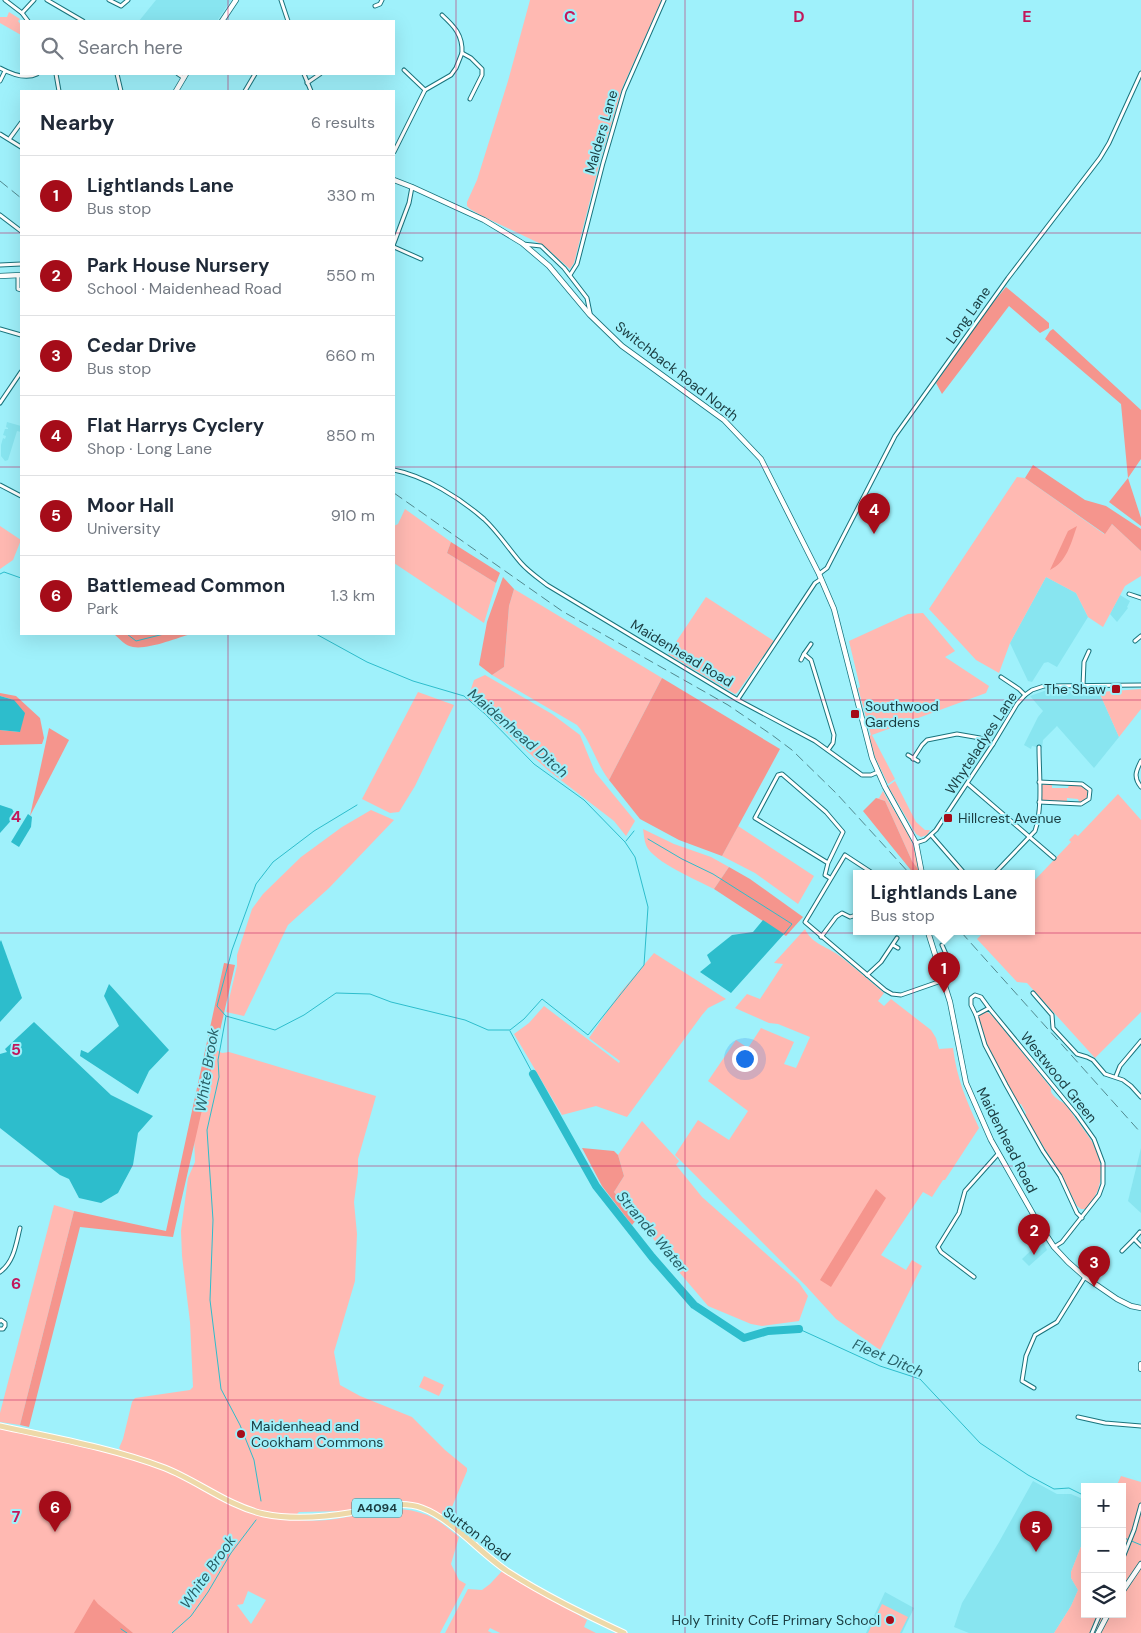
<!DOCTYPE html>
<meta charset="utf-8">
<style>
body{margin:0;font-family:"DM Sans",sans-serif;background:#f6f6f7;color:#1f2937}
.controls{position:absolute;right:15px;bottom:15px;display:grid;overflow:hidden;border-radius:0px;box-shadow:0 5px 20px #0002}
.controls button{width:45px;height:45px;display:grid;place-items:center;padding:0;border:0;border-bottom:1px solid #e0e1e3;background:#fff;color:#1f2937;font:25px sans-serif}
.you{position:absolute;left:744px;top:1058px;width:18px;height:18px;margin:-12px;border:4px solid #fff;border-radius:50%;background:#1a73e8;box-shadow:0 0 0 8px #1a73e833}
.badge{display:grid;place-items:center;width:32px;height:32px;border-radius:50%;background:#a50c19;color:#fff;font-size:16px;font-weight:700}
.pin{position:absolute;translate:-50% -41px;filter:drop-shadow(0 1px 2px #0008)}
.pin::after{content:'';position:absolute;top:26px;width:18px;height:15px;background:inherit;clip-path:polygon(0 0,100% 0,50% 100%)}
.popup{position:absolute;left:853px;top:870px;width:182px;height:65px;box-sizing:border-box;display:grid;place-content:center;border-radius:0px;background:#fff;filter:drop-shadow(0 1px 4px #0005);font-size:16px;white-space:nowrap;color:#747a83}
.popup b{font-size:19px;color:#1f2937}
.popup::after{content:'';position:absolute;left:50%;top:100%;margin-left:-10px;border:10px solid transparent;border-top-color:#fff}
.list{margin:0;padding:0;list-style:none}
h2{display:flex;justify-content:space-between;align-items:center;height:65px;margin:0;padding:0 20px;font-size:21px}
h2 small{font-size:16px;font-weight:400;color:#747a83}
.list li{display:grid;grid-template-columns:32px 1fr auto;gap:15px;align-items:center;box-sizing:border-box;height:80px;padding:0 20px;border-top:1px solid #e0e1e3}
.list b{display:block;font-size:19px;white-space:nowrap}
.list p{margin:0;font-size:16px;white-space:nowrap;color:#747a83}
.list em{font-size:16px;font-style:normal;color:#747a83}
.icon{flex:none;width:28px;height:28px;fill:none;stroke:currentColor;stroke-width:2;stroke-linecap:round;stroke-linejoin:round}
.map{position:relative;flex:none;width:1141px;height:1633px;overflow:hidden}
.search{position:absolute;background:#fff;box-shadow:0 5px 20px #0002;left:20px;top:20px;width:375px;height:55px;display:flex;align-items:center;gap:12px;box-sizing:border-box;padding:0 18px;border-radius:0px;color:#747a83;font-size:19px}
.panel{position:absolute;background:#fff;box-shadow:0 5px 20px #0002;left:20px;top:90px;width:375px;height:545px;border-radius:0px}
.map>svg:first-child{display:block}
.built{fill:#88e5f0}
.green{fill:#ffb9b2;fill-rule:evenodd}
.forest{fill:#f5958d}
.water{fill:#2dbdcc}
.lines{fill:none;stroke-linecap:round;stroke-linejoin:round}
.stream{stroke:#2dbdcc;stroke-width:1}
.river{stroke:#2dbdcc;stroke-width:8}
.minor-casing{stroke:#19747d;stroke-width:5}
.tertiary-casing{stroke:#19747d;stroke-width:6}
.secondary-casing{stroke:#19747d;stroke-width:6}
.primary-casing{stroke:#fff;stroke-width:7}
.minor{stroke:#fff;stroke-width:3}
.tertiary{stroke:#fff;stroke-width:4.5}
.secondary{stroke:#fff;stroke-width:4.5}
.primary{stroke:#eed9a9;stroke-width:5}
.rail{stroke:#52898f;stroke-width:1;stroke-dasharray:10 5;stroke-linecap:butt}
.grid{fill:none;stroke:#c2185b;stroke-width:1;stroke-opacity:0.55}
.poi-dot{fill:#a50c19;stroke:#9ff1fb;stroke-width:2}
.labels{text-anchor:middle;stroke-width:4;stroke-linejoin:round;paint-order:stroke}
.shield{fill:#9ff1fb;stroke:#427278;stroke-width:1}
.shield-label{font-size:12px;font-weight:bold;fill:#1a3c40}
.street-label{font-size:14px;fill:#1a3c40;stroke:#9ff1fb}
.poi-label{font-size:14px;fill:#1a3c40;stroke:#9ff1fb;text-anchor:start}
.water-label{font-size:15px;font-style:italic;fill:#296067;stroke:#9ff1fb}
.grid-label{font-size:16px;text-anchor:middle;font-weight:bold;fill:#c2185b;stroke:#9ff1fb;stroke-width:4;stroke-linejoin:round;paint-order:stroke}
</style>
<div class="map">
<svg width="1141" height="1633" viewBox="0 0 1141 1633">
<rect width="100%" height="100%" fill="#9ff1fb"/>
<g class="built">
<polygon points="156,0 231,0 217,21 139,21"/>
<polygon points="7,422 21,426 21,432 17,431 8,460 5,461 1,456 1,445 3,438 5,439 6,436 3,435 5,429 8,429 8,428 6,427"/>
<polygon points="1046,577 1076,593 1088,617 1057,667 1048,662 1044,663 1032,682 1028,681 1010,643"/>
<polygon points="1120,595 1130,601 1127,607 1128,608 1117,622 1110,614"/>
<polygon points="1047,690 1099,692 1119,737 1094,768 1057,726 1043,740 1042,748 1032,746 1031,749 1024,745 1038,717 1043,711 1030,696"/>
<polygon points="1141,1148 1141,1213 1128,1201"/>
<polygon points="1042,1240 1047,1250 1029,1266 1022,1259"/>
<polygon points="1033,1481 1057,1494 1071,1494 1085,1500 1085,1536 1071,1572 1071,1578 1078,1590 1071,1606 1054,1633 969,1633 954,1627 962,1603 999,1542"/>
<polygon points="885,1592 914,1608 902,1633 866,1633"/>
</g>
<g class="green">
<polygon points="530,0 662,0 623,86 600,161 574,263 570,269 543,245 482,216 470,209 467,206 467,202 477,180 508,81"/>
<polygon points="9,12 20,19 18,21 21,25 21,35 0,23 0,17 7,17"/>
<polygon points="1017,477 1025,478 1104,534 1112,524 1141,551 1141,576 1125,586 1103,627 1088,617 1076,593 1046,577 1010,643 999,673 976,660 929,609"/>
<polygon points="405,509 451,542 447,553 496,583 484,623 394,563 394,526 398,524"/>
<polygon points="0,526 21,540 13,560 0,569"/>
<path d="M514,589L662,678L609,780C596,763 591,741 577,725L492,675L504,667L509,606Z"/>
<polygon points="706,597 774,641 737,693 735,694 668,654"/>
<polygon points="923,613 955,651 945,657 989,686 986,693 872,735 895,779 888,784 875,757 869,736 871,735 858,688 860,687 849,641 908,614"/>
<polygon points="485,675 552,714 580,735 595,772 635,821 626,836 614,821 549,771 468,698 474,680"/>
<polygon points="1141,689 1141,709 1119,737 1099,692"/>
<polygon points="418,692 454,705 415,786 399,812 390,813 362,799"/>
<polygon points="895,781 916,822 925,830 930,830 927,835 921,837 916,834 888,786"/>
<path d="M1044,784H1052V788H1068L1069,785H1083L1088,789C1090,797 1087,802 1079,802L1078,799L1067,798V802L1043,801L1041,800V786Z"/>
<path d="M883,791C897,818 916,838 918,869L912,861L885,801L876,798H879Z"/>
<polygon points="1118,794 1141,820 1141,1012 1095,1058 1027,983 1017,982 977,939 984,932 1032,932 1032,883 1071,842 1069,840 1075,834 1078,836"/>
<polygon points="371,810 394,820 329,888 288,925 244,1016 226,1012 237,966 237,955 252,909 263,894 301,857 342,827"/>
<polygon points="738,826 814,876 798,904 755,873 722,856"/>
<path d="M643,829L674,844L711,857L729,867L714,889C697,880 653,862 646,845C644,840 644,834 643,829Z"/>
<path d="M805,929C811,944 829,947 841,957C856,969 870,981 884,993L878,1001L884,1006L891,999L931,1030L936,1038L939,1049L953,1048C957,1079 966,1100 979,1128L945,1180H943L932,1197L923,1192L881,1255L906,1270L912,1260L922,1266L880,1350L836,1319L806,1286L675,1155L698,1120L729,1140L748,1111L708,1081L736,1040L748,1048L761,1028L794,1042L784,1064L796,1068L810,1037L778,1024L769,1023L735,1008L747,994L760,999L783,964L774,963Z"/>
<polygon points="654,953 726,999 708,1008 702,1015 627,1117 596,1106 562,1115 514,1034 529,1023 544,1006 619,1063 620,1061 589,1038 620,993"/>
<path d="M985,1011L992,1015L1051,1088V1092C1054,1097 1057,1099 1062,1102C1069,1107 1074,1117 1079,1123C1085,1132 1092,1140 1096,1149C1105,1169 1102,1194 1085,1209H1081L1077,1206L1059,1171L1024,1116L1026,1113L1021,1104H1017L990,1052L978,1019L979,1014Z"/>
<path d="M210,1049L218,1051L222,1053L229,1052L376,1096L358,1159V1172L354,1202L357,1234L355,1281L334,1352L340,1385L360,1396L412,1417L445,1450L467,1468V1471L452,1507L442,1516C424,1506 408,1499 388,1500L346,1511L299,1512L292,1519C307,1521 321,1521 335,1519C367,1514 396,1502 427,1515C439,1520 449,1529 459,1537L451,1564L459,1580L466,1584L440,1633H0V1426L122,1455V1451L119,1448L123,1439L132,1402L135,1398L190,1390L193,1387L190,1322L182,1256L181,1231L188,1178L195,1162L194,1135ZM248,1591L266,1600L251,1624L237,1605L243,1604Z"/>
<polygon points="642,1121 679,1161 676,1165 702,1197 799,1283 808,1296 799,1321 762,1326 751,1324 708,1306 668,1259 638,1218 637,1219 614,1192 624,1176 618,1155"/>
<polygon points="54,1205 74,1211 20,1425 0,1422 0,1413"/>
<polygon points="424,1376 444,1385 439,1396 419,1387"/>
<polygon points="1121,1476 1141,1482 1141,1633 1054,1633 1071,1606 1078,1590 1071,1578 1071,1572 1085,1536 1085,1614 1122,1614 1122,1487 1116,1487"/>
<polygon points="503,1570 587,1620 584,1627 596,1633 500,1633 490,1628 488,1631 492,1633 445,1633 468,1589 482,1590 490,1584"/>
<polygon points="882,1604 908,1617 900,1633 868,1633"/>
</g>
<g class="forest">
<polygon points="1006,287 1049,323 1049,328 1040,333 1009,306 942,394 936,383 982,316"/>
<polygon points="1053,329 1141,410 1141,459 1128,478 1141,518 1141,526 1109,502 1128,478 1121,404 1045,339 1050,331"/>
<polygon points="1033,465 1085,500 1106,506 1141,529 1141,551 1112,524 1105,534 1025,478"/>
<path d="M1077,526C1071,543 1067,562 1050,570L1068,531Z"/>
<polygon points="451,542 500,573 496,583 447,553"/>
<polygon points="503,577 514,589 509,606 504,667 492,675 479,665 487,622"/>
<path d="M114,634H135L137,635L191,634C177,638 147,650 133,647C125,646 120,639 114,634Z"/>
<polygon points="662,678 780,749 722,856 679,840 640,819 609,780"/>
<polygon points="0,693 16,696 40,718 44,738 42,744 0,745 0,730 20,732 14,700 0,696"/>
<polygon points="49,728 69,740 30,816"/>
<polygon points="876,798 885,801 912,861 918,869 918,874 914,874 863,811"/>
<polygon points="729,867 750,879 803,917 786,936 714,889"/>
<polygon points="224,963 235,965 173,1237 80,1227 29,1427 20,1425 74,1211 166,1231"/>
<polygon points="582,1148 614,1151 618,1155 624,1176 614,1192 637,1219 632,1225 602,1186"/>
<polygon points="876,1189 886,1198 831,1287 820,1280"/>
<polygon points="94,1599 98,1604 133,1633 74,1633"/>
</g>
<g class="water">
<polygon points="0,696 14,700 25,713 20,732 0,730"/>
<polygon points="0,805 12,809 16,815 0,833"/>
<polygon points="28,814 32,817 31,827 19,847 11,842"/>
<polygon points="763,920 784,934 731,993 700,972 711,963 707,955 732,935 753,932"/>
<polygon points="1,940 22,998 0,1022 0,942"/>
<polygon points="109,984 169,1050 149,1071 138,1094 80,1056 81,1050 88,1053 119,1026 104,996"/>
<polygon points="34,1022 111,1095 153,1116 138,1133 133,1165 118,1193 101,1203 79,1198 69,1179 60,1175 0,1128 0,1054 7,1052 5,1049"/>
</g>
<g class="lines">
<g class="stream">
<polyline points="0,574 4,572 21,578"/>
<polyline points="127,634 136,641 164,634"/>
<polyline points="648,839 682,859 713,874 792,924 784,934"/>
<polyline points="626,841 634,831"/>
<polyline points="226,1016 217,1006 232,950 256,884 273,862 314,831 357,805"/>
<polyline points="510,1031 533,1074"/>
<polyline points="799,1329 880,1366 920,1379 980,1443 1028,1475 1054,1489 1069,1488 1085,1496"/>
<polyline points="261,1501 254,1460 240,1425 221,1389 210,1300 213,1220 207,1130 219,1077 218,1060 226,1016 275,1030 304,1015 336,993 370,994 391,1002 465,1020 488,1030 510,1030 524,1019 542,999 588,1035 644,965 648,907 635,857 625,842 584,800 534,764 485,714 464,696 413,681 367,662 316,634"/>
<polyline points="1122,1537 1141,1545"/>
<polyline points="121,1629 127,1633"/>
<polyline points="172,1633 191,1616 208,1592 231,1553 256,1520"/>
</g>
<polyline class="river" points="533,1074 596,1186 652,1257 694,1305 744,1338 768,1331 799,1329"/>
<g class="minor-casing">
<g id="minor">
<polyline points="5,0 22,13 28,21"/>
<polyline points="47,0 83,21"/>
<polyline points="109,0 121,6 128,0"/>
<polyline points="281,0 288,21"/>
<polyline points="375,6 380,4 382,0"/>
<polyline points="22,13 34,0"/>
<path d="M442,15C454,26 463,35 462,53L471,58L482,69V75L470,99"/>
<path d="M0,68C11,74 25,80 37,74"/>
<polyline points="404,70 425,90"/>
<polyline points="56,74 59,91"/>
<polyline points="117,74 121,91"/>
<polyline points="178,74 184,78"/>
<polyline points="304,74 311,91"/>
<polyline points="0,81 5,71"/>
<polyline points="307,83 320,74"/>
<polyline points="245,91 255,74"/>
<polyline points="0,134 21,147"/>
<polyline points="10,138 21,123"/>
<polyline points="394,152 425,90 451,75 456,68 462,53"/>
<polyline points="0,215 21,231"/>
<polyline points="394,243 409,203 412,187"/>
<polyline points="523,244 541,246 564,268 587,298 590,313"/>
<polyline points="394,247 421,259"/>
<polyline points="0,265 21,264"/>
<polyline points="570,275 577,264 603,163 624,91 664,0"/>
<polyline points="18,276 18,289 21,290"/>
<polyline points="0,329 21,335"/>
<polyline points="0,403 21,372"/>
<path d="M394,470C425,476 460,498 484,519C498,532 508,548 521,563C528,571 538,578 547,585L738,700L815,741L862,775H871L878,772"/>
<polyline points="0,485 21,496"/>
<polyline points="819,574 827,568 895,436 1008,278 1100,158 1109,143 1141,73"/>
<polyline points="1129,594 1141,598"/>
<polyline points="1135,641 1141,636"/>
<polyline points="811,644 804,654 811,660 834,735 833,743 828,750"/>
<polyline points="801,660 804,654"/>
<polyline points="1001,677 1019,689 1025,695"/>
<polyline points="1083,686 1084,662 1089,651"/>
<polyline points="738,699 815,583 821,579"/>
<polyline points="908,755 918,761"/>
<polyline points="913,759 922,745 927,740 957,734 980,738 993,744"/>
<path d="M1141,761C1136,771 1133,777 1141,787"/>
<polyline points="968,784 1054,858"/>
<polyline points="1039,802 1081,804 1089,799 1090,790 1082,784 1039,782"/>
<polyline points="932,836 965,874"/>
<polyline points="916,843 925,840 936,830 993,744 1017,704 1025,695 1032,690 1044,686 1141,685"/>
<polyline points="828,863 755,818 778,775 782,774 826,812 843,832 828,863 825,875 830,878"/>
<polyline points="874,874 845,855 805,922 885,990 892,994 901,995 944,980"/>
<path d="M994,874L1035,831C1043,808 1039,773 1039,747"/>
<polyline points="821,937 836,917 842,913 850,917 856,915"/>
<polyline points="893,945 898,948"/>
<polyline points="941,968 948,965 949,961 942,945"/>
<polyline points="867,975 881,962 897,938"/>
<polyline points="1033,993 1052,1015 1053,1028 1077,1054 1087,1057 1093,1060 1105,1074 1123,1080 1131,1086 1141,1097"/>
<polyline points="976,1015 971,1005 971,998 975,995 981,997 989,1008"/>
<polyline points="1116,1076 1120,1066 1141,1041"/>
<polyline points="1134,1239 1140,1232"/>
<polyline points="1054,1247 1062,1242 1099,1195 1103,1184 1103,1163 1094,1139 1077,1115 989,1008 976,1015 985,1045 1006,1085 1043,1151 1060,1176 1077,1213 1082,1218"/>
<polyline points="1122,1251 1134,1239 1141,1246"/>
<path d="M0,1272C14,1262 16,1244 20,1228"/>
<polyline points="974,1277 941,1252 938,1247 959,1213 965,1191 998,1154"/>
<polyline points="0,1321 1,1320 5,1323 5,1326 3,1329 0,1329"/>
<polyline points="1034,1388 1022,1381 1026,1356 1035,1335 1057,1322 1085,1277"/>
<polyline points="1078,1417 1105,1423 1141,1426"/>
<polyline points="1122,1560 1134,1530 1141,1505"/>
<polyline points="1092,1633 1100,1614"/>
</g>
</g>
<g class="tertiary-casing">
<g id="tertiary">
<polyline points="222,21 236,0"/>
<polyline points="176,91 186,74"/>
</g>
</g>
<g class="secondary-casing">
<g id="secondary">
<polyline points="394,180 412,187 484,220 522,243 549,266 590,315 622,346 724,420 761,459 819,574 834,609 872,758 885,787 916,843 922,874"/>
<polyline points="0,276 21,275"/>
<polyline points="928,932 950,1002 966,1083 991,1140 1037,1221 1054,1247 1068,1262 1085,1277 1117,1299 1131,1306 1141,1308"/>
<polyline points="1141,1364 1141,1369"/>
<polyline points="1122,1592 1141,1564"/>
<polyline points="1098,1633 1108,1614"/>
</g>
</g>
<g class="primary-casing">
<path id="primary" d="M0,1426C55,1438 112,1448 165,1468C198,1481 228,1506 264,1514C293,1520 326,1517 355,1512C376,1508 400,1500 422,1508C452,1519 480,1553 507,1571C544,1595 584,1614 624,1633"/>
</g>
<use href="#minor" class="minor"/>
<use href="#tertiary" class="tertiary"/>
<use href="#secondary" class="secondary"/>
<use href="#primary" class="primary"/>
<g class="rail">
<polyline points="0,181 21,198"/>
<polyline points="394,493 562,611 728,705 772,735 792,750 837,794 910,874"/>
<polyline points="961,932 1141,1133"/>
</g>
</g>
<path class="grid" d="M228,0V21M456,0V1633M685,0V1633M913,0V1633M228,74V91M0,233H21M394,233H1141M0,467H21M394,467H1141M228,634V1633M0,700H1141M0,933H1141M0,1166H1141M0,1400H1141"/>
<g class="poi-dot">
<rect x="1111" y="684" width="10" height="10" rx="2.5"/>
<rect x="850" y="709" width="10" height="10" rx="2.5"/>
<rect x="943" y="813" width="10" height="10" rx="2.5"/>
<circle cx="241" cy="1434" r="5"/>
<circle cx="890" cy="1620" r="5"/>
</g>
<g class="labels">
<rect class="shield" x="352" y="1498.5" width="50" height="19" rx="4"/>
<g class="shield-label">
<text x="377" y="1512">A4094</text>
</g>
<g class="street-label">
<text transform="translate(601 132) rotate(-74)" y="5">Malders Lane</text>
<text transform="translate(968 315) rotate(-55)" y="5">Long Lane</text>
<text transform="translate(677 371) rotate(38)" y="5">Switchback Road North</text>
<text transform="translate(682 653) rotate(31)" y="5">Maidenhead Road</text>
<text transform="translate(981 743) rotate(-57)" y="5">Whyteladyes Lane</text>
<text transform="translate(1059 1077) rotate(51)" y="5">Westwood Green</text>
<text transform="translate(1007 1140) rotate(63)" y="5">Maidenhead Road</text>
<text transform="translate(477 1534) rotate(37)" y="5">Sutton Road</text>
</g>
<g class="poi-label">
<text x="1106" y="694" text-anchor="end">The Shaw</text>
<text x="865" y="711">Southwood<tspan x="865" dy="16">Gardens</tspan></text>
<text x="958" y="823">Hillcrest Avenue</text>
<text x="251" y="1431">Maidenhead and<tspan x="251" dy="16">Cookham Commons</tspan></text>
<text x="880" y="1625" text-anchor="end">Holy Trinity CofE Primary School</text>
</g>
<g class="water-label">
<text transform="translate(518 733) rotate(41)" y="5">Maidenhead Ditch</text>
<text transform="translate(207 1070) rotate(-81)" y="5">White Brook</text>
<text transform="translate(652 1232) rotate(50)" y="5">Strande Water</text>
<text transform="translate(888 1358) rotate(23)" y="5">Fleet Ditch</text>
<text transform="translate(208 1572) rotate(-55)" y="5">White Brook</text>
</g>
</g>
<g class="grid-label">
<text x="570" y="22">C</text>
<text x="799" y="22">D</text>
<text x="1027" y="22">E</text>
<text x="16" y="822">4</text>
<text x="16" y="1055">5</text>
<text x="16" y="1289">6</text>
<text x="16" y="1522">7</text>
</g>
</svg>
<div class="controls">
<button>+</button>
<button>−</button>
<button><svg class="icon" aria-label="layers" viewBox="0 0 24 24"><path d="M12 4l9 5-9 5-9-5zM3 14l9 5 9-5"/></svg></button>
</div>
<div class="you"></div>
<div class="pin badge" style="left:944px;top:993px">1</div>
<div class="popup"><b>Lightlands Lane</b>Bus stop</div>
<div class="pin badge" style="left:1034px;top:1255px">2</div>
<div class="pin badge" style="left:1094px;top:1287px">3</div>
<div class="pin badge" style="left:874px;top:534px">4</div>
<div class="pin badge" style="left:1036px;top:1552px">5</div>
<div class="pin badge" style="left:55px;top:1532px">6</div>
<div class="search"><svg class="icon" aria-label="search" viewBox="0 0 24 24"><circle cx="10" cy="10" r="6"/><path d="M15 15l6 6"/></svg>Search here</div>
<section class="panel">
<h2>Nearby<small>6 results</small></h2>
<ul class="list">
<li><span class="badge">1</span><div><b>Lightlands Lane</b><p>Bus stop</p></div><em>330 m</em></li>
<li><span class="badge">2</span><div><b>Park House Nursery</b><p>School · Maidenhead Road</p></div><em>550 m</em></li>
<li><span class="badge">3</span><div><b>Cedar Drive</b><p>Bus stop</p></div><em>660 m</em></li>
<li><span class="badge">4</span><div><b>Flat Harrys Cyclery</b><p>Shop · Long Lane</p></div><em>850 m</em></li>
<li><span class="badge">5</span><div><b>Moor Hall</b><p>University</p></div><em>910 m</em></li>
<li><span class="badge">6</span><div><b>Battlemead Common</b><p>Park</p></div><em>1.3 km</em></li>
</ul>
</section>
</div>
